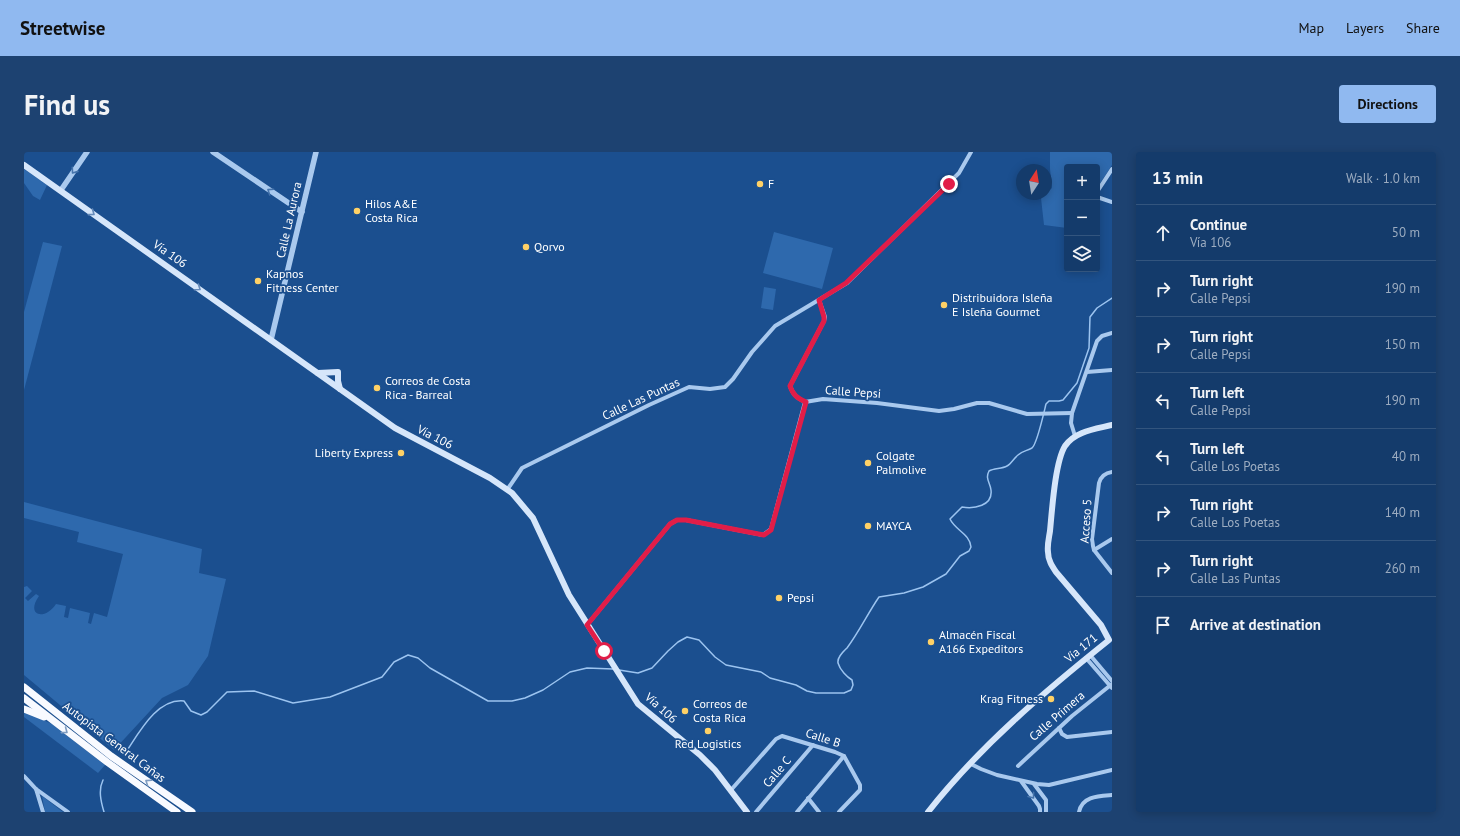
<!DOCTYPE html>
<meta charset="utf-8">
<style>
body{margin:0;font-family:"PT Sans",sans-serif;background:#1d4271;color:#f1f3f6}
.controls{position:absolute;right:12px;top:12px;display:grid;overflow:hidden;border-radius:4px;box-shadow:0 2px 10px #0003}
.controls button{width:36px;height:36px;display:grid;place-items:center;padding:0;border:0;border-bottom:1px solid #33557e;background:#143b6b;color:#f1f3f6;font:20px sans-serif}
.compass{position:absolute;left:992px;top:12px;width:36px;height:36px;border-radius:50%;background:#143b6b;box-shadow:0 2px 10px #0003;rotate:12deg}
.stop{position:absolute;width:12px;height:12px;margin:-9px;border:3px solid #e11d48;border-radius:50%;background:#fff}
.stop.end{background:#e11d48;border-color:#fff;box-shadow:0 1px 4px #0008}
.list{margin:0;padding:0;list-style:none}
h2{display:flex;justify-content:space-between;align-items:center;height:52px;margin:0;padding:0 16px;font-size:17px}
h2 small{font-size:13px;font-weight:400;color:#9dadc1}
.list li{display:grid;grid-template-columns:26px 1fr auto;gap:12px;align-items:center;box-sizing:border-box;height:56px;padding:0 16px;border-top:1px solid #33557e}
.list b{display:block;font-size:15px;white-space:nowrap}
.list p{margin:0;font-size:13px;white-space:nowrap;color:#9dadc1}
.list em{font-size:13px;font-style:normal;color:#9dadc1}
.icon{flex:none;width:22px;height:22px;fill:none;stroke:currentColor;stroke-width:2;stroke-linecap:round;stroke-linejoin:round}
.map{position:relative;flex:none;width:1088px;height:660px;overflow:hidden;border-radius:4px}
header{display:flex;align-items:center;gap:24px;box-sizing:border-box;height:56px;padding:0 20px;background:#90b9f0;color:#111}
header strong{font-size:19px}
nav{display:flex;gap:22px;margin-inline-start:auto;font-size:14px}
.intro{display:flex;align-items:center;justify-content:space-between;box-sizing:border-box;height:96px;padding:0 24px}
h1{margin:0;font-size:28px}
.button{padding:10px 18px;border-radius:4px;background:#90b9f0;color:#111;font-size:14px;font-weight:700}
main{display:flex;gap:24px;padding:0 24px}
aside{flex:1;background:#143b6b;border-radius:4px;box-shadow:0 2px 10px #0003}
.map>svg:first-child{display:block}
.green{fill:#2e69ad}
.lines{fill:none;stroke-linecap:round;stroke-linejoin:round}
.stream{stroke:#9cc4f0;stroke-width:1.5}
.minor{stroke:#a9c9ee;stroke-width:4}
.tertiary{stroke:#a9c9ee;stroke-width:5.5}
.secondary{stroke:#d6e6fa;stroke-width:6}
.trunk{stroke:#f8faff;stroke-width:7}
.oneway{stroke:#4674ac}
.oneway2{stroke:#668bba}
.oneway3{stroke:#7e9cc1}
.route{stroke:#e11d48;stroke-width:5}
.poi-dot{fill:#ffd166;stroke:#1b4f8f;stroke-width:1.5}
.labels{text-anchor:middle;stroke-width:3.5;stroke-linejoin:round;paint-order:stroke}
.poi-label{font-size:12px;fill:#fff;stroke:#1b4f8f;text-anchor:start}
.street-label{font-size:12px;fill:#fff;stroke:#1b4f8f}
</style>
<header>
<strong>Streetwise</strong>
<nav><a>Map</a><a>Layers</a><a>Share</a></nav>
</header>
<div class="intro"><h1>Find us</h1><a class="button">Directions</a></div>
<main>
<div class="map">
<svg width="1088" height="660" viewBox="0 0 1088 660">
<rect width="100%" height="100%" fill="#1b4f8f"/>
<g class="green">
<polygon points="1026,0 1088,0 1088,13 1073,36 1073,15 1043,15 1043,76 1020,73 1017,46 1028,36 1026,17"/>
<polygon points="0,17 23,33 16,48 9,44 0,31"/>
<polygon points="750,80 809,96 798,137 739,121"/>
<polygon points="19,90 38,94 0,238 0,160"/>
<polygon points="740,135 752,137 749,158 737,156"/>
<path d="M0,350L178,397L175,421L202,427L184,504L164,533L138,546L90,598L0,523V435L3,434L8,439L1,446L4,449L12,442L15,444C1,464 21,469 32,452L42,454L40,465L44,466L46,456L66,461L64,471L67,472L70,461L83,465L99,402L53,390L55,380L0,366Z"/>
<polygon points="0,559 28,572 81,613 74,621 0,565"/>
<polygon points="18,644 39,660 21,660"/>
</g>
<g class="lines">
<g class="stream">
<path d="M595,518L614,521L628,516L644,499L654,490L663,485L675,488L691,505L702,513L737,520L746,526L772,533L783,539L792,541H820L827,538L829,533L828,528C823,525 816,518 814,511C813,505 819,500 823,496C835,480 844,461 855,445L880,441L899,435L922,422L936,404L945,399L947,395C946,382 931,378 926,367L938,355C950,357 969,354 967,338C966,330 961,327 965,319C970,316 978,317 983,314C987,312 990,306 994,303C998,299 1003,299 1008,296C1013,292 1020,260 1022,252L1025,249H1035L1039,248L1053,231L1065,196L1066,165L1073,156L1088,146"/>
<path d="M100,603C114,583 132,546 160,549L167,559L177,563L183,560L203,540L230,539L269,551L306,545L358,525L370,510L384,503L394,506L406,516L464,549H488L501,546L519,538L546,520L563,516L589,517"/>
<path d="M79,628C74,638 77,650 80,660"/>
</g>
<g class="minor">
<polyline points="1073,40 1088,17"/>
<polyline points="1073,45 1088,50"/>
<polyline points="1063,220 1088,218"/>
<polyline points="781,250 799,247 853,251 915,259 930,257 953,251 965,251 1003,262 1048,261"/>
<path d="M781,250C773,246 769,243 766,234L800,169L801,165L795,148"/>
<polyline points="1051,284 1047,271 1048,261 1073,189 1078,184 1088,181"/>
<path d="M1088,320C1081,321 1077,324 1075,331L1068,387L1069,394L1070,398L1088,421"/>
<polyline points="483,338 498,316 625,253 665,235 686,237 701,235 709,227 728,200 751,174 823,131 935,21 947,0"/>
<polyline points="1070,398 1088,387"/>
<polyline points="563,473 646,372 653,368 662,368 739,383 747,377 781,250"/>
<polyline points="1066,503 1088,529"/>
<polyline points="1062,506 1088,536"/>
<polyline points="1035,576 1038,582 1043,585 1088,580"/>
<polyline points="947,612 957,617 973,623 1013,632 1025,633 1088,618"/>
<polyline points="994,614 1048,564 1088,532"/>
<polyline points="0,624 12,637 44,660"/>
<polyline points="997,629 1015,654 1016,657 1016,660"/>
<polyline points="1010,632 1022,648 1022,660"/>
<polyline points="12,637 19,660"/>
<polyline points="707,638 752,587 758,584 811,600 820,604 836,633 836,638 815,660"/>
<polyline points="784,646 795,660"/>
<polyline points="732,660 789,593"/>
<polyline points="773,660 820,604"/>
<path d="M1055,660C1058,644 1075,644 1088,643"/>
</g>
<g class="tertiary">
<polyline points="189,0 278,60"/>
<polyline points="37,38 63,0"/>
<polyline points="247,188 292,0"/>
</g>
<g class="secondary">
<polyline points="0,13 371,276 466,326 488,341 509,366 545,443 614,552 676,603 691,618 723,660"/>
<polyline points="294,221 314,220 314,229 316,237"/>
<path d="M904,660C956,594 1020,540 1085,488L1077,473L1032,420C1028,414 1024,408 1024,400C1023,393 1025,386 1026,379C1028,359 1031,310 1041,294C1051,279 1072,277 1088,273"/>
</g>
<g class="trunk">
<polyline points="0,535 87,604 168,660"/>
<polyline points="0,546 83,610 153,660"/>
<polyline points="0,557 20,565"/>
</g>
</g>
<defs><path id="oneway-chevron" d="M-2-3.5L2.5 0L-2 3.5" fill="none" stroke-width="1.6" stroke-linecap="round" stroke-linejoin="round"/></defs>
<g class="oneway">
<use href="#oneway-chevron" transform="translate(50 19) rotate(125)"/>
<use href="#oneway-chevron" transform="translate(246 39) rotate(-146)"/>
<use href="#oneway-chevron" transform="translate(1008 644) rotate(53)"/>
</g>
<g class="oneway2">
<use href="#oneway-chevron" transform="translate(68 61) rotate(36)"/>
<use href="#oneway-chevron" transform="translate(174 136) rotate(35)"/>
</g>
<g class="oneway3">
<use href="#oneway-chevron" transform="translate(41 579) rotate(37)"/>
<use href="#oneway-chevron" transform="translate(124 630) rotate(-146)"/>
</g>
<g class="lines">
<path class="route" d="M580,499L563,473L646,372L653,368H662L740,383L747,378L782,250C773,246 769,243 766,234L800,169V165L795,148L822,131L925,32"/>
</g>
<g class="poi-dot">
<circle cx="736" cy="32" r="4"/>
<circle cx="333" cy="59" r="4"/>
<circle cx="502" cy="95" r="4"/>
<circle cx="234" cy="129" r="4"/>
<circle cx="920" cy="153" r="4"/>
<circle cx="353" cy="236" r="4"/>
<circle cx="377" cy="301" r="4"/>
<circle cx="844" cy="311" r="4"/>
<circle cx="844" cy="374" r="4"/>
<circle cx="755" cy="446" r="4"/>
<circle cx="907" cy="490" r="4"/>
<circle cx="1027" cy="547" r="4"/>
<circle cx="661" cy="559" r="4"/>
<circle cx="684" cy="579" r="4"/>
</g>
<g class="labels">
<g class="poi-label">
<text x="744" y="36">F</text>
<text x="341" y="56">Hilos A&amp;E<tspan x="341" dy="14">Costa Rica</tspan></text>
<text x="510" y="99">Qorvo</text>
<text x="242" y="126">Kapnos<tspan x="242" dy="14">Fitness Center</tspan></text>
<text x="928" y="150">Distribuidora Isleña<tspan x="928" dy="14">E Isleña Gourmet</tspan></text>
<text x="361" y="233">Correos de Costa<tspan x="361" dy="14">Rica - Barreal</tspan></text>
<text x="369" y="305" text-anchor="end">Liberty Express</text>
<text x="852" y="308">Colgate<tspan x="852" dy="14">Palmolive</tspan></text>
<text x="852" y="378">MAYCA</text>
<text x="763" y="450">Pepsi</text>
<text x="915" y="487">Almacén Fiscal<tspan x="915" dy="14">A166 Expeditors</tspan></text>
<text x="1019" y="551" text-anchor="end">Krag Fitness</text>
<text x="669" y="556">Correos de<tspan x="669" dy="14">Costa Rica</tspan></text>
<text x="684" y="596" text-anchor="middle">Red Logistics</text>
</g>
<g class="street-label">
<text transform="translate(265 68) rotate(-77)" y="4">Calle La Aurora</text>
<text transform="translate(146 102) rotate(35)" y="4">Vía 106</text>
<text transform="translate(829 240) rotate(4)" y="4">Calle Pepsi</text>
<text transform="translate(617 247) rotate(-25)" y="4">Calle Las Puntas</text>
<text transform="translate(411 285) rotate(27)" y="4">Vía 106</text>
<text transform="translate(1062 369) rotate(-86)" y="4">Acceso 5</text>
<text transform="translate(1057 496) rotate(-39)" y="4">Vía 171</text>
<text transform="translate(637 556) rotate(42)" y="4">Vía 106</text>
<text transform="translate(1033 564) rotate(-41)" y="4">Calle Primera</text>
<text transform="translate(799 586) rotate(18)" y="4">Calle B</text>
<text transform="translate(90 590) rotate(37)" y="4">Autopista General Cañas</text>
<text transform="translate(753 620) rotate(-50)" y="4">Calle C</text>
</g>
</g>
</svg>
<div class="controls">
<button>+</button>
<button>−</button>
<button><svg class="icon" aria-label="layers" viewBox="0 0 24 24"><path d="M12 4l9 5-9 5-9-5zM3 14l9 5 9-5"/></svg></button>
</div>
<svg class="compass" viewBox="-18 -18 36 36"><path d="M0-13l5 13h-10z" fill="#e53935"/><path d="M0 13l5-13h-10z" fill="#9dadc1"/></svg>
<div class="stop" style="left:580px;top:499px"></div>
<div class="stop end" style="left:925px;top:32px"></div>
</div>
<aside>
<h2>13 min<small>Walk · 1.0 km</small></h2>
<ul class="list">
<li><svg class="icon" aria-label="ahead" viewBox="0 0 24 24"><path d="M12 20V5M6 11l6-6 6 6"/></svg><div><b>Continue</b><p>Vía 106</p></div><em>50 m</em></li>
<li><svg class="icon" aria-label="right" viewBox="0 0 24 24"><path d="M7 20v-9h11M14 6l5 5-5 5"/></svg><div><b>Turn right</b><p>Calle Pepsi</p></div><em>190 m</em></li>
<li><svg class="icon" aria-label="right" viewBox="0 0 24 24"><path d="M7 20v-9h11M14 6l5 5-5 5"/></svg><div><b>Turn right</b><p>Calle Pepsi</p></div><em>150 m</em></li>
<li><svg class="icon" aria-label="left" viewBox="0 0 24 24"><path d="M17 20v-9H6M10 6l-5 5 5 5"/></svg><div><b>Turn left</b><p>Calle Pepsi</p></div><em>190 m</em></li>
<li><svg class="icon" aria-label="left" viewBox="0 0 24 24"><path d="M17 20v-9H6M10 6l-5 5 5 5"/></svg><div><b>Turn left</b><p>Calle Los Poetas</p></div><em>40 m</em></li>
<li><svg class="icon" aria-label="right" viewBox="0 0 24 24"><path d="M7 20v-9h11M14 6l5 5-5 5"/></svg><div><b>Turn right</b><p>Calle Los Poetas</p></div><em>140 m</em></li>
<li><svg class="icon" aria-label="right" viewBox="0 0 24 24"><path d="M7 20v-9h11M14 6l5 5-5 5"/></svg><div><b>Turn right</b><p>Calle Las Puntas</p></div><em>260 m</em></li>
<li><svg class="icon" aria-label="arrive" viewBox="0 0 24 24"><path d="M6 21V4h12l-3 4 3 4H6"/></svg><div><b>Arrive at destination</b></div></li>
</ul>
</aside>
</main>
